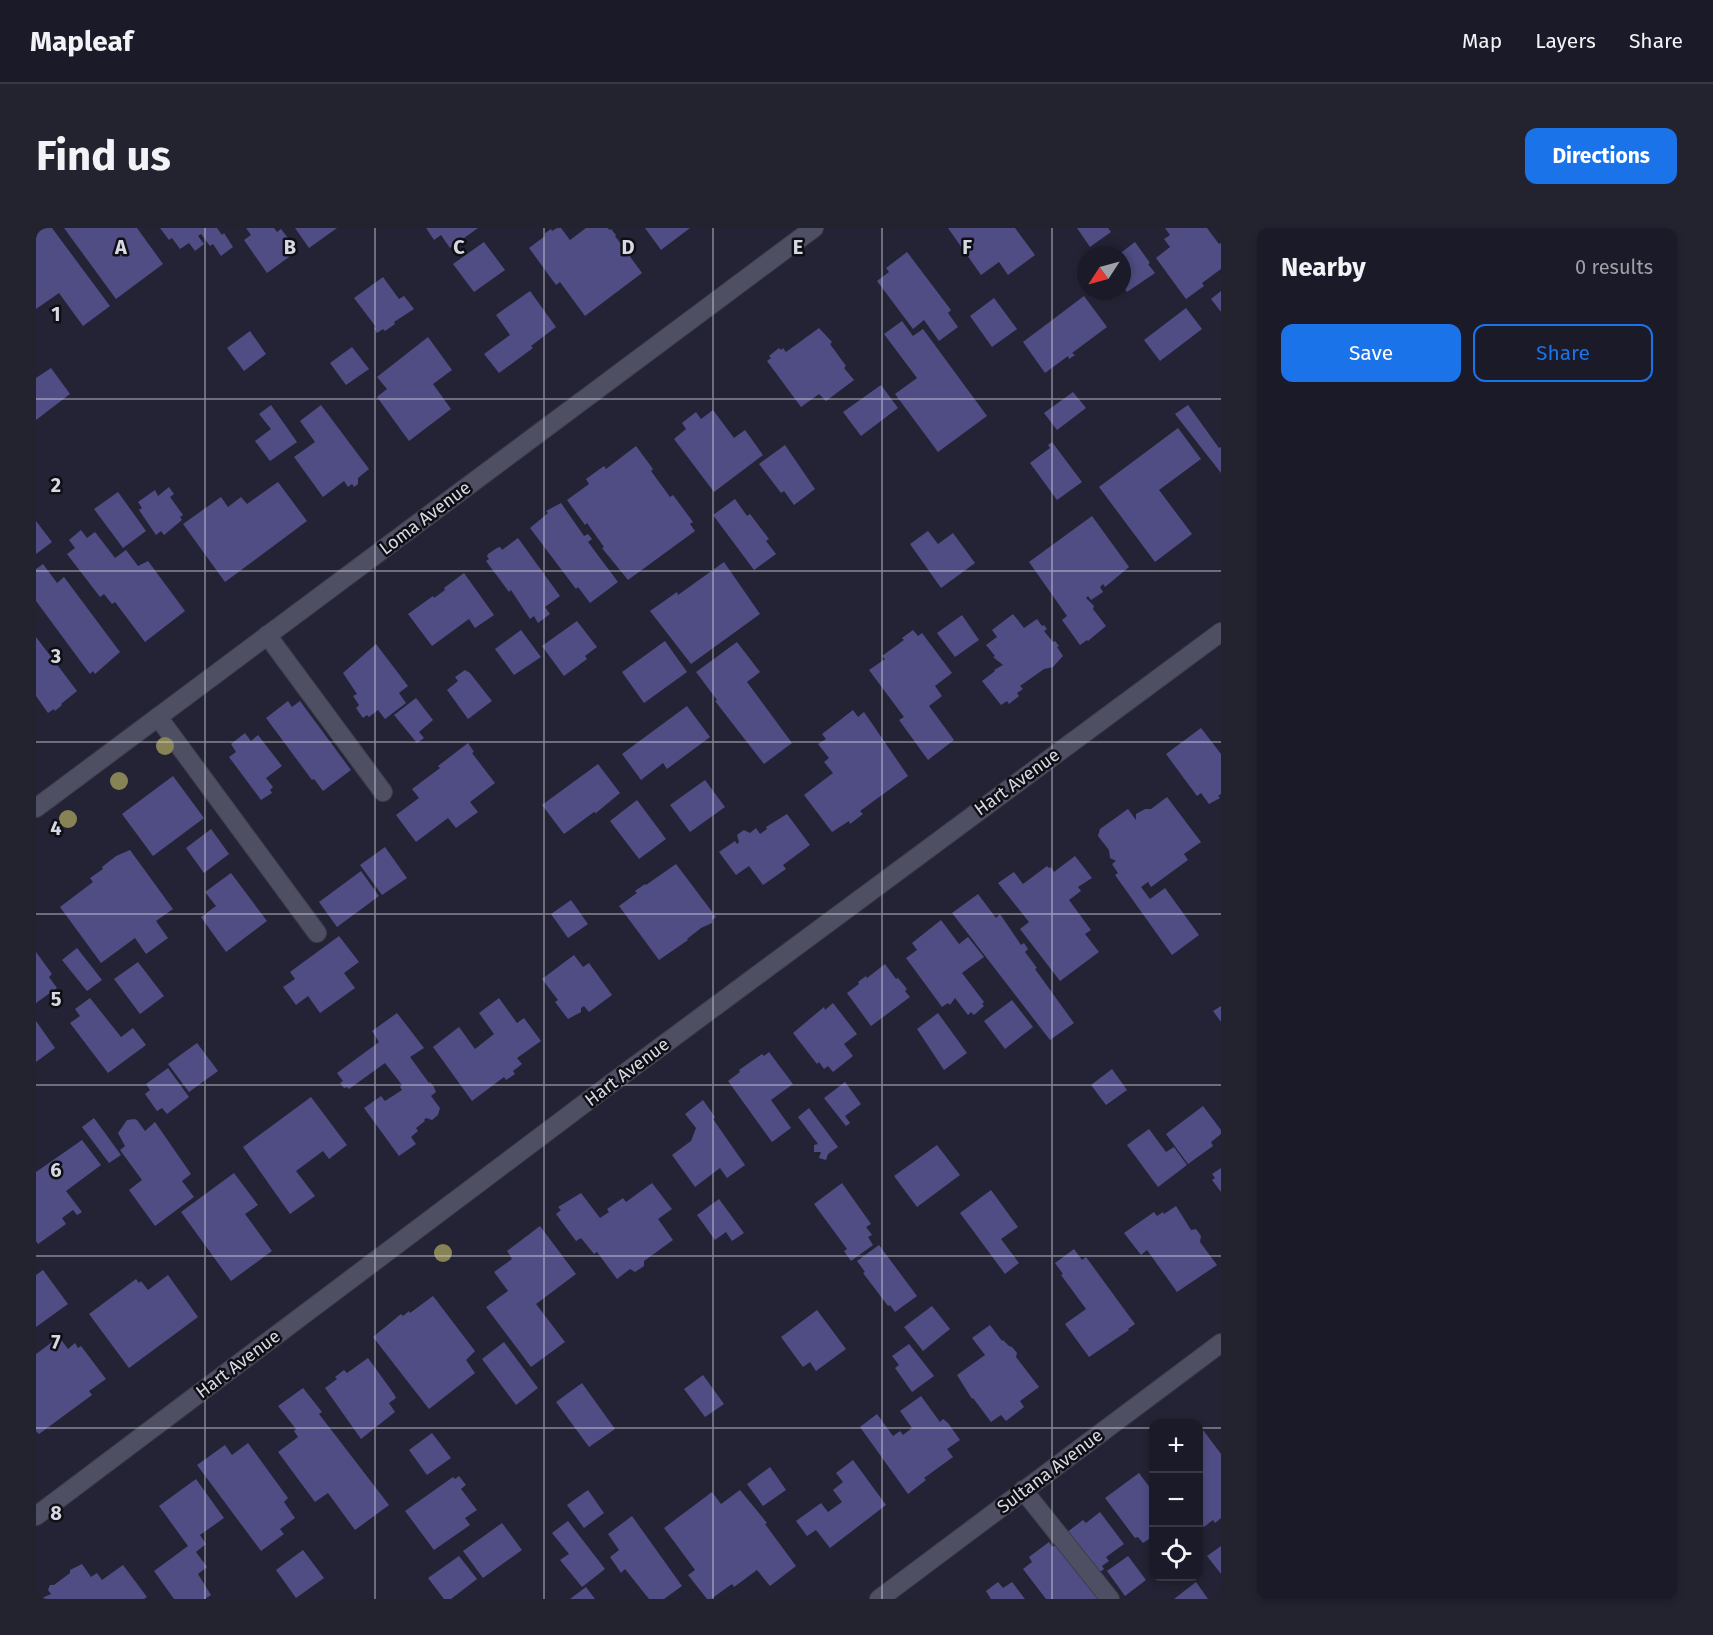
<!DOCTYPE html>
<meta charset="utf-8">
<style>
body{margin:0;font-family:"Fira Sans",sans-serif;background:#232330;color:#f1f3f6}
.controls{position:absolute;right:18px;bottom:18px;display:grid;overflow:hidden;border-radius:12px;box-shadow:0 3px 9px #0003}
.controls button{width:54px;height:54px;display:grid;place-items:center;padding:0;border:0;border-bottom:2px solid #383845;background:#1a1a28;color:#f1f3f6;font:30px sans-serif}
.compass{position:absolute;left:1041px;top:18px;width:54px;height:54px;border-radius:50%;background:#1a1a28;box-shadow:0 3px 9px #0003;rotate:234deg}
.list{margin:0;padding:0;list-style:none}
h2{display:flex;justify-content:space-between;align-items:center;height:78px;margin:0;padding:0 24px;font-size:26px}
h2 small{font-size:20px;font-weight:400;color:#9fa1a8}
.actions{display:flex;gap:12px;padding:18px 24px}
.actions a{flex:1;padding:14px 0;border:2px solid #1a73e8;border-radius:12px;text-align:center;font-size:21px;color:#1a73e8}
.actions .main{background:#1a73e8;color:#fff}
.icon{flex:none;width:33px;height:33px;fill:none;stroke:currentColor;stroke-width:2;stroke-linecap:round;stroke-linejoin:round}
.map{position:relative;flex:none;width:1185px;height:1371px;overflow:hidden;border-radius:12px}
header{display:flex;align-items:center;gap:36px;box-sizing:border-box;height:84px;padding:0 30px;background:#1a1a28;border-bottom:2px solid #383845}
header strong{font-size:28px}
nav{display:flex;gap:33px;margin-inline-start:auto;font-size:21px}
.intro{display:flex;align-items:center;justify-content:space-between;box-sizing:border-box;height:144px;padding:0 36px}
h1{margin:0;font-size:42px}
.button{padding:15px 27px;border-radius:12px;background:#1a73e8;color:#fff;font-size:21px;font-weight:700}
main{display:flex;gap:36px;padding:0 36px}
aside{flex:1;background:#1a1a28;border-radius:12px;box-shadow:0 3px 9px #0003}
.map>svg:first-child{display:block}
.building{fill:#504d85}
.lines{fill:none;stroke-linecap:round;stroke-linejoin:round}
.minor-casing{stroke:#3e3d4c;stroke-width:20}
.minor{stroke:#4f4f63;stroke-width:18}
.tree{fill:#878355}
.grid{fill:none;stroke:#d8d8e4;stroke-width:1.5;stroke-opacity:0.55}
.labels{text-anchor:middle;stroke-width:5;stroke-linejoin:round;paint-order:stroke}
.street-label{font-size:18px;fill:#d8d8e4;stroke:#0e0e15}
.grid-label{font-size:20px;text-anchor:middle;font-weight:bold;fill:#d8d8e4;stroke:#0e0e15;stroke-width:5;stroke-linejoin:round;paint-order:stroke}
</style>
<header>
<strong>Mapleaf</strong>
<nav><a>Map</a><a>Layers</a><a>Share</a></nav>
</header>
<div class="intro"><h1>Find us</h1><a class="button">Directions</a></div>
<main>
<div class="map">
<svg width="1185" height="1371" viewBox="0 0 1185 1371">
<rect width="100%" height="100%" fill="#232335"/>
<g class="building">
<polygon points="0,0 16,0 74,78 47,98 23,65 0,81"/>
<polygon points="28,0 101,0 127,36 80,71"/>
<polygon points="124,0 181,0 186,7 188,5 197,19 185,28 177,16 174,18 165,6 162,8 168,16 159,23 153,15 144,21 136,10 133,12"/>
<polygon points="210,0 238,0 241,4 245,1 252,10 247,13 257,26 231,45 208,12 215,7"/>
<polygon points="259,0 301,0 273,20"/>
<polygon points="390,0 442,0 414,20 405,7 398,12"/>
<polygon points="521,0 525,0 534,12 550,0 572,0 573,2 575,1 580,7 579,8 606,45 549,88 524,54 520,57 493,20 509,8 508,6 515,1 516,3"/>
<polygon points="609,0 654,0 625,22"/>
<polygon points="912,0 979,0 999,27 972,47 963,34 945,47"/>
<polygon points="1041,0 1072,0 1075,4 1054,19"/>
<polygon points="1129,0 1171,0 1183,16 1185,15 1185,41 1166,55 1168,58 1150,71 1120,30 1134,19 1128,11 1134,7"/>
<polygon points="448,14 469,42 438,64 417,36"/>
<polygon points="1099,14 1114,35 1112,36 1119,45 1091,64 1086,56 1086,27 1082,27"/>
<polygon points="871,24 915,82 912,85 922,99 903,113 888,92 877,101 841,53 853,44 850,40"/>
<polygon points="347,49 363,71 368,68 378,81 358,94 359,96 349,103 347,101 341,105 338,100 340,99 318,70"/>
<polygon points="494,63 520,99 495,118 497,120 463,145 448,126 474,107 460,87"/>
<polygon points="1185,63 1185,84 1175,71"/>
<polygon points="1048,68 1071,99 1036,125 1039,127 1033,131 1032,128 1009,145 987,114"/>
<polygon points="958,70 981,101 956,119 934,88"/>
<polygon points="1150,80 1166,101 1124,133 1108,112"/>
<polygon points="866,93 877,108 887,101 951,188 902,224 859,166 881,150 848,106"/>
<polygon points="783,100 796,114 794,116 810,138 808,140 818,152 790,173 783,166 765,179 731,133 735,130 733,128 743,120 745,122 747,120 750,124"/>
<polygon points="214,103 230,126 208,143 191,120"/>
<polygon points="392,109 416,142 397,156 415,181 373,213 341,169 351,161 341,149"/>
<polygon points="316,119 333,141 310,157 294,135"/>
<polygon points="15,140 34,166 0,192 0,150"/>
<polygon points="845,157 862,180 825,208 807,184"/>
<polygon points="1037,164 1050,180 1021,202 1008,185"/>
<polygon points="235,177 261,214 234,233 219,213 235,201 223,186"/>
<polygon points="285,177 333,241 322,250 322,256 318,259 316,256 312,259 308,253 287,269 258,229 279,214 264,193"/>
<polygon points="1152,177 1183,220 1185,219 1185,245 1139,186"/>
<polygon points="677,182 698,210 709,202 727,227 678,264 638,211 650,201 646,195 660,184 665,191"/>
<polygon points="1142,200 1165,231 1123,262 1156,306 1119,334 1063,259"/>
<polygon points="1016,214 1046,254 1021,272 994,235 1014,220 1012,217"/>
<polygon points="749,217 779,261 758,277 748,263 745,265 723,236"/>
<polygon points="600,218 617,241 615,243 634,269 637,267 657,294 654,296 659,303 592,352 566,320 568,319 551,295 549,297 531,272 553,256 550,251 568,238 570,241"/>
<polygon points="242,254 271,293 189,354 147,296 185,269 192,279 205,269 211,276"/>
<polygon points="133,259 138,266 134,269 147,287 144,289 146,292 128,307 125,303 120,307 103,282 106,280 102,274 119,262 122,268"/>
<polygon points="82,264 110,303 87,320 58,281"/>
<polygon points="699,271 711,288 714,286 733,311 730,313 740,326 718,342 677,287"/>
<polygon points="525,275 548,308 552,306 556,311 552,314 582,354 554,375 542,359 540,361 494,300 512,285 510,283"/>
<polygon points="1056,288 1093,339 1069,359 1067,356 1064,359 1067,364 1055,372 1052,368 1050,370 1058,378 1057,381 1070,398 1052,413 1051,412 1044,417 1026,392 1031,388 993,334"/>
<polygon points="0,293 16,314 0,326"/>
<polygon points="45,302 51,310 59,304 79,330 90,322 102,338 112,333 149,383 109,414 79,374 76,376 68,366 64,369 31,326 39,320 33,312"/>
<polygon points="892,303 902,316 917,305 939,335 905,360 874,316"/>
<polygon points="482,310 524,368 509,379 514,386 502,395 498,388 494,391 475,362 473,364 450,333 453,331 451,328 452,326 461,320 464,319 466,322"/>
<polygon points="688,334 724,386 655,436 614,383 641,364 642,367"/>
<polygon points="7,336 21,355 28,349 84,424 59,446 57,443 54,446 0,373 0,341"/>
<polygon points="428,345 458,387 439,400 433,391 396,418 372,386 397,368 398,370 409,362 408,360"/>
<polygon points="977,386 988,400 1001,391 1006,398 1008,397 1011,401 1008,403 1017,414 1019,413 1023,418 1021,419 1027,428 1017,439 1008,441 984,458 987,461 981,465 983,468 973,476 971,473 965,477 946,453 959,443 958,442 967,437 957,429 959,428 950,417 961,409 956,402"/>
<polygon points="926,387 943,412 919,429 901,405"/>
<polygon points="541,393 561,419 549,428 551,431 528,448 506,418"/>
<polygon points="485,402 505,429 478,447 459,421"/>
<polygon points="877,402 882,408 886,405 916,445 899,458 906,468 893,478 918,512 892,532 863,492 868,489 833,442 849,431 846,428 868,412 866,410"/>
<polygon points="0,409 41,463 25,476 26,477 19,483 18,481 12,485 0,468"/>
<polygon points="629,413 651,444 608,475 586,444"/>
<polygon points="701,414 724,444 711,454 756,515 728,536 679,473 681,472 660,444"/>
<polygon points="340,416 372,458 363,465 370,475 349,491 342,482 333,489 331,487 327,490 320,480 323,477 317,468 321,466 307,445"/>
<polygon points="429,442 434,445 456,473 432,491 411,462 422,453 419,449"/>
<polygon points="380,470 397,492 383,504 388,510 381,515 358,487"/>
<polygon points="252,473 256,479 264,473 315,542 287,563 278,551 276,552 230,490"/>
<polygon points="651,478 674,509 631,541 627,535 605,552 586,526"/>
<polygon points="817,482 822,489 828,484 872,548 824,583 827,586 814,596 813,593 796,604 768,567 797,545 788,534 793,530 782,516 790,511 786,506"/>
<polygon points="1165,500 1185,526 1185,566 1182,568 1184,570 1173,576 1165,565 1161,568 1130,526"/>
<polygon points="209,505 215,513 222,507 246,538 230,550 237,559 234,562 236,565 225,572 193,529 200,524 195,516"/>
<polygon points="432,515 438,524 436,525 459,555 434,574 442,584 420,600 412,590 380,614 360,587 383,570 376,561 404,540 402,538"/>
<polygon points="562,536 584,565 560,585 558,584 528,606 506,577"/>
<polygon points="137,548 168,590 117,628 86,586"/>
<polygon points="669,552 689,579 654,604 634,577"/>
<polygon points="1131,569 1165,614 1148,626 1152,632 1115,659 1112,654 1105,659 1114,671 1129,660 1163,707 1136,727 1079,647 1082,645 1076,636 1080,633 1074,630 1073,622 1062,608 1064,601 1092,581 1100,592 1100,586 1109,581 1115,581"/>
<polygon points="601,572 630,611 603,631 574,593"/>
<polygon points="751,586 774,617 747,637 750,641 727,657 713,638 700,647 683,624 699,613 701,616 703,614 701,607 708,602 714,605 720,600 724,606 731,601 730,599"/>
<polygon points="175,601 193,626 168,645 150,620"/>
<polygon points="349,619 371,650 346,667 324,637"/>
<polygon points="94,622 137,681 120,693 132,710 110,726 99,710 65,735 24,679 57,654 54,650 67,641 66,639 80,628"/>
<polygon points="1039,628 1056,650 1042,659 1045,663 1033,672 1055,702 1049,706 1063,724 1024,753 984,701 993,694 962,655 978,644 987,656 1011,638 1013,640 1015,639 1018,644"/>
<polygon points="640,636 680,689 676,692 676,695 665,700 651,711 652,712 623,732 583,678 601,665 599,663 609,656 610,657"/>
<polygon points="325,643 343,668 301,699 283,674"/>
<polygon points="195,645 231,693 190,724 165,689 180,678 169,664"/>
<polygon points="942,666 960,690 964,686 985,717 988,715 992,721 989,724 1001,740 999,741 1038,795 1014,812 916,685"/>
<polygon points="535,672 552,696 532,710 515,686"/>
<polygon points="905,692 923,716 932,709 948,729 926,745 948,774 946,776 948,778 938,787 935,784 932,787 919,770 914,777 912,775 906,779 870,730 881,722 876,715"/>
<polygon points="303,708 323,734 308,745 319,760 284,785 272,768 260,777 247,759 259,751 254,744"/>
<polygon points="41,720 66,752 51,763 26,732"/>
<polygon points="0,724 16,746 13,749 21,760 0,775"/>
<polygon points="538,727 547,739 553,735 576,767 553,784 548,778 545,780 545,784 532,791 519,774 522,772 506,751"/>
<polygon points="102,734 128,768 104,786 78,751"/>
<polygon points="849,736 860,751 862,750 871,761 869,763 874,769 835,798 811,765 823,756 822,754 830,748 831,750"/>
<polygon points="54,770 85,809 97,800 110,817 72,845 34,795 44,788 39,781"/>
<polygon points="463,770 481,795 488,790 505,813 481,830 486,836 477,843 479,846 470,852 468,849 436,873 397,819 423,799 439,821 458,806 443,785"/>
<polygon points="976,772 997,799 969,821 948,793"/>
<polygon points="797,775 821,806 808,816 817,828 797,844 792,838 788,841 783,834 781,836 757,805 788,779 789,782"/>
<polygon points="1185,778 1185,794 1177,783"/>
<polygon points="361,785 388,820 374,829 393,855 394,854 398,859 400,864 395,868 404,880 402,887 396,892 390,890 388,892 389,893 380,900 382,903 375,909 380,916 363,928 328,880 345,868 349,873 366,862 364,859 366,857 349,835 313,861 311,859 308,860 304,855 307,853 301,845 343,814 336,803"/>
<polygon points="902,785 931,825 908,842 881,801"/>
<polygon points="0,793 19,820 0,834"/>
<polygon points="161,815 182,843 153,864 132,836"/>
<polygon points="733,824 757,856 735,872 755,900 736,914 692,853 704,844 703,842 726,826 728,828"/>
<polygon points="132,840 153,869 131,886 126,880 121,883 109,866 114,862 110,856"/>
<polygon points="1076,841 1091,862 1070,877 1055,857"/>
<polygon points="809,854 825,876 809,888 814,895 810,898 788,870"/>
<polygon points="275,869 311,917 293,931 287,923 260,943 279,968 254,986 207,919"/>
<polygon points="667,872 679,889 677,891 709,937 691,950 684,940 659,959 636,927 655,913 660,900 649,886"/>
<polygon points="1167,878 1185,902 1185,906 1175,914 1177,918 1152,936 1130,906"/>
<polygon points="773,880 802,919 792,926 790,932 783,930 785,924 778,924 778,917 782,916 762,889"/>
<polygon points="58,890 85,927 73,935 46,899"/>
<polygon points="98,891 101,892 109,903 119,894 155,946 146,953 158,969 119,998 93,962 106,952 84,922 89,918 82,905 91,892"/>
<polygon points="1113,901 1130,924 1138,919 1151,937 1122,959 1091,917"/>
<polygon points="46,912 65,937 30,963 46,984 41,987 37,982 26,990 30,996 2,1016 0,1013 0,944"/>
<polygon points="901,917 924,947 881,979 858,948"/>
<polygon points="1185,940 1185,964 1176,952 1179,950 1176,946"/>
<polygon points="198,945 222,977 209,986 236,1023 195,1053 145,984"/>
<polygon points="616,955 636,981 622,991 637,1012 608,1033 608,1038 599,1044 594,1041 581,1051 561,1024 558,1026 545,1010 540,1013 520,986 525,982 522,979 545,965 564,990 573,984 571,981 587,970 590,974"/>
<polygon points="806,955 835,996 830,999 836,1007 832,1009 837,1017 815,1033 808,1023 811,1021 778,976"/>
<polygon points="955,962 982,999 965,1011 983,1035 969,1046 924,985"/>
<polygon points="683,971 708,1005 696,1013 690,1004 679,1012 661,987"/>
<polygon points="1140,978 1155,1002 1160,1001 1165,1008 1164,1014 1181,1037 1141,1064 1111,1022 1105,1027 1088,1005 1118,984 1121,988 1127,984 1128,986"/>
<polygon points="504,998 540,1046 500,1076 529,1114 495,1139 450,1079 472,1063 458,1044 476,1031 471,1023"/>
<polygon points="843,1017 881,1068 859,1084 854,1077 852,1078 827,1045 829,1044 821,1033"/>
<polygon points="1038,1021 1046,1032 1050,1029 1099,1096 1092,1101 1093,1102 1053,1129 1029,1096 1050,1081 1025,1047 1027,1046 1019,1035"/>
<polygon points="7,1042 32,1076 0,1099 0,1047"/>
<polygon points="132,1047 162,1089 93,1140 53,1086 100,1051 103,1055 105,1053 112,1062"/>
<polygon points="397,1068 439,1123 430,1132 439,1145 393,1181 337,1109 365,1086 367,1088 373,1083 374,1085"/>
<polygon points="896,1078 914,1101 887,1123 868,1099"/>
<polygon points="781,1082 810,1121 780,1143 774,1134 767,1139 745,1109"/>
<polygon points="954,1097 966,1113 967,1112 973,1118 976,1119 981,1125 980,1129 1003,1159 984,1173 988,1179 970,1193 965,1187 955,1194 937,1170 936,1171 921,1147 949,1127 936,1110"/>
<polygon points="23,1109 32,1121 39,1115 42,1120 45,1118 70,1151 53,1163 56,1167 3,1206 0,1203 0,1126"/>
<polygon points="468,1114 502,1160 480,1177 446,1131"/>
<polygon points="873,1116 898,1148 876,1164 859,1140 863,1137 856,1128"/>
<polygon points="332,1130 358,1166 360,1170 353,1175 359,1184 325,1211 289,1160 301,1151 299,1149 308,1142 311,1145"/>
<polygon points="667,1147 688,1176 669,1189 648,1161"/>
<polygon points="546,1155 579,1201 553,1219 520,1174"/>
<polygon points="267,1160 286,1184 283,1186 353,1277 319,1302 292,1265 279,1274 242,1224 262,1209 258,1203 260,1201 242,1178"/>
<polygon points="885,1168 904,1194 907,1191 912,1195 924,1212 911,1221 917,1229 888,1250 890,1252 872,1266 824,1199 841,1186 857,1208 864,1203 867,1207 876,1200 864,1183"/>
<polygon points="1164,1198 1185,1226 1185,1290 1179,1295 1177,1292 1168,1299 1162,1291 1162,1199"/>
<polygon points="396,1205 415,1230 391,1247 373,1222"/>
<polygon points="212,1215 252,1270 248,1274 259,1290 244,1301 248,1306 225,1323 161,1237 189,1217 196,1227"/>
<polygon points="817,1232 850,1277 794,1320 780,1302 771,1308 760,1293 785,1275 792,1284 806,1274 797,1262 807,1254 800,1245"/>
<polygon points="734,1239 750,1262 727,1278 711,1256"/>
<polygon points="1103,1245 1118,1265 1118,1317 1113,1311 1107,1315 1102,1309 1099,1310 1069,1270"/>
<polygon points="423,1248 430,1257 425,1261 441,1282 429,1290 434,1297 398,1322 369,1283 417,1249 419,1251"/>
<polygon points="160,1251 188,1290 164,1307 170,1316 160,1324 171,1339 162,1346 175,1367 169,1371 138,1371 118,1343 152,1318 123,1278"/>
<polygon points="552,1262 568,1285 548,1300 531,1277"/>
<polygon points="704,1262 731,1295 729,1296 760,1338 734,1358 721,1342 698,1359 696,1356 675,1371 671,1371 652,1347 659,1342 628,1300 676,1264 685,1276"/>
<polygon points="1064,1284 1088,1316 1070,1329 1073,1333 1066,1338 1068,1341 1064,1344 1030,1305 1047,1292 1050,1295"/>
<polygon points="596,1288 646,1358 628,1371 613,1371 589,1341 585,1345 574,1329 583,1322 572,1306"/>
<polygon points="532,1293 569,1341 546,1359 524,1332 533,1326 516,1305"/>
<polygon points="466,1295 486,1322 447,1350 427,1323"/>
<polygon points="1013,1314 1016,1319 1021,1316 1062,1371 1010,1371 987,1341 996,1334 993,1329"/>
<polygon points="1185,1318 1185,1346 1171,1328"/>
<polygon points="267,1322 288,1350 260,1370 240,1342"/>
<polygon points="423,1328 441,1351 415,1371 408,1371 392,1350"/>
<polygon points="1092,1328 1110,1352 1089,1368 1071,1343"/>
<polygon points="46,1336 55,1349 61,1345 66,1352 87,1337 111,1369 108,1371 4,1371 15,1366 12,1362 14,1357 18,1357 34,1345 34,1342"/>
<polygon points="962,1354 967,1360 976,1354 989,1371 955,1371 950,1363"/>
<polygon points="1160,1354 1172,1371 1138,1371"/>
<polygon points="550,1359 559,1371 534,1371"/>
</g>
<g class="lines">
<g class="minor-casing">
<g id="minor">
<polyline points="231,407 347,564"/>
<polyline points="122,489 281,705"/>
<polyline points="0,580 778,0"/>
<polyline points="987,1262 1074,1371"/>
<polyline points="0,1288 573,857 1185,404"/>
<polyline points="843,1371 1185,1115"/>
</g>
</g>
<use href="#minor" class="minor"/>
</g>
<g class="tree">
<circle cx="129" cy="518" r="9"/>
<circle cx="83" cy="553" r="9"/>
<circle cx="32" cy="591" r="9"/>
<circle cx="407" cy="1025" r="9"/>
</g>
<path class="grid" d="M169,0V1371M339,0V1371M508,0V1371M677,0V1371M846,0V1371M1016,0V1371M0,171H1185M0,343H1185M0,514H1185M0,686H1185M0,857H1185M0,1028H1185M0,1200H1118M1162,1200H1185"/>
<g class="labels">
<g class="street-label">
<text transform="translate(389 290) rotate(-37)" y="6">Loma Avenue</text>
<text transform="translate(981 554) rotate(-36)" y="6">Hart Avenue</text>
<text transform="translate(591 844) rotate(-37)" y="6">Hart Avenue</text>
<text transform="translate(202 1136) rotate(-37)" y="6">Hart Avenue</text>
<text transform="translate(1014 1243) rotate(-37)" y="6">Sultana Avenue</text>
</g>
</g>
<g class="grid-label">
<text x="85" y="26">A</text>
<text x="254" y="26">B</text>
<text x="423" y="26">C</text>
<text x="592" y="26">D</text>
<text x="762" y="26">E</text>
<text x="931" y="26">F</text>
<text x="20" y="93">1</text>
<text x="20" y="264">2</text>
<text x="20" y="435">3</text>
<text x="20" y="607">4</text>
<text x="20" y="778">5</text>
<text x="20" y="949">6</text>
<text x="20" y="1121">7</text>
<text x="20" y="1292">8</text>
</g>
</svg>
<div class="controls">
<button>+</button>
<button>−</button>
<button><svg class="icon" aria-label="locate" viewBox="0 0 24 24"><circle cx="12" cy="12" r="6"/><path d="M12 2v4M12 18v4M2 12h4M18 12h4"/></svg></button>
</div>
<svg class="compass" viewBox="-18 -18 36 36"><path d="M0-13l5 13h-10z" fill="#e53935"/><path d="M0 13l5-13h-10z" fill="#9fa1a8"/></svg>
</div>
<aside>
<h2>Nearby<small>0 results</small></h2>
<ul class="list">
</ul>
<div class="actions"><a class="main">Save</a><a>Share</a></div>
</aside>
</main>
